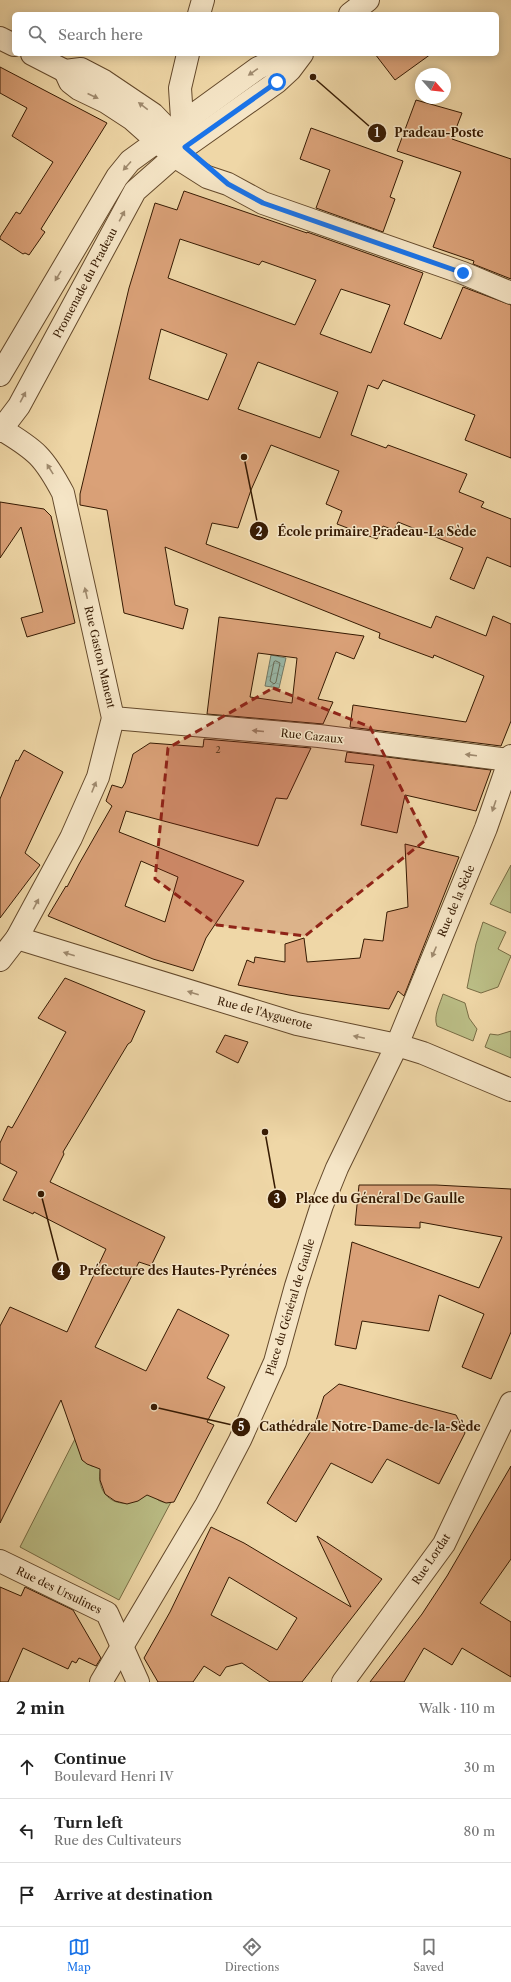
<!DOCTYPE html>
<meta charset="utf-8">
<style>
body{margin:0;font-family:"Libre Caslon Text",serif;background:#f6f6f6;color:#222}
.compass{position:absolute;left:415px;top:68px;width:36px;height:36px;border-radius:50%;background:#fff;box-shadow:0 2px 10px #0003;rotate:117deg}
.stop{position:absolute;width:12px;height:12px;margin:-9px;border:3px solid #1a73e8;border-radius:50%;background:#fff}
.stop.end{background:#1a73e8;border-color:#fff;box-shadow:0 1px 4px #0008}
.list{margin:0;padding:0;list-style:none}
h2{display:flex;justify-content:space-between;align-items:center;height:52px;margin:0;padding:0 16px;font-size:17px}
h2 small{font-size:13px;font-weight:400;color:#767676}
.list li{display:grid;grid-template-columns:26px 1fr auto;gap:12px;align-items:center;box-sizing:border-box;height:64px;padding:0 16px;border-top:1px solid #e0e0e0}
.list b{display:block;font-size:15px;white-space:nowrap}
.list p{margin:0;font-size:13px;white-space:nowrap;color:#767676}
.list em{font-size:13px;font-style:normal;color:#767676}
.icon{flex:none;width:22px;height:22px;fill:none;stroke:currentColor;stroke-width:2;stroke-linecap:round;stroke-linejoin:round}
.map{position:relative;flex:none;width:511px;height:1682px;overflow:hidden}
.search{position:absolute;background:#fff;box-shadow:0 2px 10px #0003;left:12px;right:12px;top:12px;height:44px;display:flex;align-items:center;gap:10px;box-sizing:border-box;padding:0 14px;border-radius:6px;color:#767676;font-size:15px}
.sheet{height:244px;background:#fff}
nav{display:flex;justify-content:space-around;align-items:center;box-sizing:border-box;height:56px;border-top:1px solid #e0e0e0;background:#fff;font-size:11px;color:#767676}
nav a{display:grid;justify-items:center;gap:2px}
nav .on{color:#1a73e8}
.map>svg:first-child{display:block}
.grass{fill:#bbbe86;stroke:#786c44}
.water{fill:url(#water-waves);stroke:#727966}
.lines{fill:none;stroke-linecap:round;stroke-linejoin:round}
.shore{stroke:#686a56;stroke-width:1}
.building{fill:#daa178;stroke:#361a02;fill-rule:evenodd}
.minor-casing{stroke:#64492b;stroke-width:24}
.tertiary-casing{stroke:#64492b;stroke-width:24}
.minor{stroke:#f5e5c6;stroke-width:22}
.tertiary{stroke:#f5e5c6;stroke-width:22}
.oneway{fill:#9f8a6e}
.route{stroke:#1a73e8;stroke-width:5}
.marked{fill:#8f2418;fill-opacity:0.2;stroke:#8f2418;stroke-width:3;stroke-dasharray:8 5;stroke-linejoin:round}
.labels{text-anchor:middle;stroke-width:3;stroke-linejoin:round;paint-order:stroke}
.number-label{font-size:9px;fill:#5f3c20}
.street-label{font-size:11px;fill:#361a02;stroke:#f5e5c6}
.leader{fill:none;stroke:#361a02;stroke-width:1.5}
.callout-dot{fill:#361a02;stroke:#f5e5c6;stroke-width:1.5}
.mark-label{font-size:12px;text-anchor:middle;font-weight:bold;fill:#fff}
.callout-label{font-size:12px;text-anchor:middle;font-weight:bold;fill:#361a02;stroke:#f5e5c6;stroke-width:3;stroke-linejoin:round;paint-order:stroke}
</style>
<div class="map">
<svg width="511" height="1682" viewBox="0 0 511 1682">
<defs>
<pattern id="water-waves" width="16" height="10" patternUnits="userSpaceOnUse"><rect width="16" height="10" fill="#9ab9a9"/><path d="M0 5q4-4 8 0t8 0" fill="none" stroke="#859e90"/></pattern>
</defs>
<rect width="100%" height="100%" fill="#efd7a7"/>
<filter id="stains"><feTurbulence type="fractalNoise" baseFrequency=".005" numOctaves="4"/><feColorMatrix values="0 0 0 0 .2 0 0 0 0 .09 0 0 0 0 .02 0 0 0 .5 -.17"/></filter>
<radialGradient id="worn" r=".72"><stop offset=".6" stop-color="#630" stop-opacity="0"/><stop offset="1" stop-color="#630" stop-opacity=".3"/></radialGradient>
<g class="grass">
<polygon points="511,865 511,913 490,904"/>
<polygon points="483,922 506,932 498,949 511,956 498,987 481,993 467,988 476,944"/>
<path d="M443,994L465,1003L469,1018L477,1029L473,1041L437,1026C433,1016 440,1004 443,994Z"/>
<polygon points="511,1031 511,1058 485,1047 490,1034 498,1035"/>
<path d="M79,1431L82,1460L92,1466L102,1465C90,1498 127,1519 151,1488C154,1499 160,1504 171,1502L119,1600L20,1547Z"/>
</g>
<polygon class="water" points="271,655 286,658 279,688 265,686"/>
<g class="lines">
<polygon class="shore" points="276,661 280,663 276,682 274,684 270,681 274,662"/>
</g>
<g class="building">
<polygon points="375,54 431,54 395,80"/>
<polygon points="0,67 107,123 41,229 45,232 29,255 25,253 23,254 0,239 0,237 16,212 20,214 53,162 12,136 27,108 0,93"/>
<polygon points="416,100 462,113 452,139 511,159 511,279 473,264 474,261 433,247 461,172 397,151"/>
<polygon points="311,128 403,161 390,197 395,199 383,232 316,208 330,170 300,159"/>
<path d="M184,191L307,233V232L423,273L404,324L441,339L463,287L511,305V458L465,440L475,415L383,380L378,389L368,385L351,435L386,448L388,445L467,474L459,492L484,502L481,507L511,519V567L487,557L474,589L450,579L463,548L398,522L394,530L383,526L377,539L337,524L342,511L326,504L339,471L271,445L251,490L238,528L212,523L206,544L431,628L436,616L486,636L493,616L511,624V721L501,746L350,727L353,705L466,722L484,676L434,655L433,658L379,638L380,633L165,547L175,605L188,609L183,629L124,613L107,510L80,505V494L129,288L155,203L177,210ZM180,239L259,265L262,261L316,280L295,325L168,278ZM341,289L390,305L371,353L320,334ZM161,329L227,354L208,400L149,379ZM258,362L338,392L320,438L238,409Z"/>
<polygon points="0,502 44,509 51,516 75,623 27,637 21,618 43,612 21,527 0,558"/>
<path d="M219,617L364,636L354,659L336,652L318,699L333,702L323,724L207,714ZM258,653L297,658L292,703L250,697Z"/>
<path d="M204,739L311,748L287,799L276,798L258,846L126,811L119,832L244,881L206,938L193,971L153,959L48,916L66,886L67,887L79,864L112,806L106,801L112,785L122,788L125,783L133,754L150,743L203,747ZM141,861L178,877L165,922L125,906Z"/>
<polygon points="24,750 63,772 25,853 40,865 0,918 0,799 16,760 18,761"/>
<polygon points="347,752 491,770 476,811 405,795 397,833 361,825 374,765 345,762"/>
<polygon points="405,844 459,857 404,996 398,991 389,1009 289,995 238,985 247,960 254,963 255,957 285,962 285,944 304,938 307,962 360,958 364,939 383,941 387,912 408,907"/>
<polygon points="65,978 145,1011 131,1042 128,1044 63,1152 64,1154 50,1182 165,1237 151,1266 139,1262 95,1347 146,1371 178,1309 229,1335 207,1378 225,1387 207,1422 214,1425 174,1502 166,1503 147,1495 138,1501 127,1504 115,1501 105,1494 100,1480 100,1469 87,1464 82,1460 61,1400 0,1523 0,1326 10,1307 67,1332 106,1249 34,1212 33,1214 3,1200 17,1172 0,1163 0,1143 8,1126 12,1128 66,1032 38,1018"/>
<polygon points="225,1035 248,1042 238,1063 216,1052"/>
<polygon points="359,1185 436,1185 511,1189 511,1332 491,1379 462,1367 484,1314 439,1295 429,1331 362,1321 356,1349 335,1345 352,1242 479,1288 502,1237 420,1222 420,1228 355,1225"/>
<polygon points="339,1384 456,1415 465,1433 439,1484 387,1459 372,1483 331,1463 296,1522 267,1503 315,1424 324,1396"/>
<polygon points="511,1466 511,1559 480,1603 511,1622 511,1677 462,1648 452,1665 424,1648 404,1682 370,1682 422,1614 447,1576"/>
<path d="M211,1527L244,1543L351,1607L317,1536L382,1579L302,1682H270L242,1663L226,1667L220,1676L204,1666L193,1682H158L144,1658L170,1612ZM229,1577L297,1618L277,1650L211,1615Z"/>
<polygon points="0,1587 21,1596 25,1587 73,1610 101,1658 96,1666 79,1658 76,1663 72,1661 68,1669 23,1648 8,1682 0,1682"/>
</g>
<g class="lines">
<g class="minor-casing">
<g id="minor">
<polyline points="174,156 207,177 228,184 263,203 463,273 511,293"/>
<polyline points="113,718 319,736 509,760"/>
<polyline points="17,938 297,1024 397,1045 423,1053 511,1090"/>
<path d="M0,960L17,938L71,838L98,777L113,718L63,493C44,457 36,450 1,429"/>
<polyline points="0,1561 107,1613 138,1682"/>
<polyline points="101,1682 206,1505 240,1440 275,1362 296,1286 322,1205 337,1168 397,1045 486,828 511,756"/>
<polyline points="343,1682 444,1544 511,1403"/>
</g>
</g>
<g class="tertiary-casing">
<g id="tertiary">
<polyline points="199,14 203,0"/>
<polyline points="350,14 368,0"/>
<polyline points="0,38 14,45"/>
<polyline points="32,54 65,71 81,69 104,81 153,114 181,143"/>
<polyline points="65,71 70,82 79,89 106,102 132,119 168,151"/>
<polyline points="183,134 180,88 188,54"/>
<polyline points="0,375 117,177 130,161 258,68 288,54"/>
<polyline points="0,431 19,406 135,191 185,147 277,82 290,70 302,54"/>
</g>
</g>
<use href="#minor" class="minor"/>
<use href="#tertiary" class="tertiary"/>
</g>
<defs><path id="oneway-solid" d="M-6-.8H1V-3.2L6.5 0L1 3.2V.8H-6Z"/></defs>
<g class="oneway">
<use href="#oneway-solid" transform="translate(253 72) rotate(145)"/>
<use href="#oneway-solid" transform="translate(93 96) rotate(25)"/>
<use href="#oneway-solid" transform="translate(143 106) rotate(-143)"/>
<use href="#oneway-solid" transform="translate(127 166) rotate(132)"/>
<use href="#oneway-solid" transform="translate(122 216) rotate(-62)"/>
<use href="#oneway-solid" transform="translate(58 276) rotate(121)"/>
<use href="#oneway-solid" transform="translate(23 397) rotate(-62)"/>
<use href="#oneway-solid" transform="translate(50 469) rotate(-122)"/>
<use href="#oneway-solid" transform="translate(86 593) rotate(-103)"/>
<use href="#oneway-solid" transform="translate(258 731) rotate(-175)"/>
<use href="#oneway-solid" transform="translate(471 755) rotate(-173)"/>
<use href="#oneway-solid" transform="translate(94 787) rotate(-68)"/>
<use href="#oneway-solid" transform="translate(494 806) rotate(109)"/>
<use href="#oneway-solid" transform="translate(36 904) rotate(-62)"/>
<use href="#oneway-solid" transform="translate(434 952) rotate(113)"/>
<use href="#oneway-solid" transform="translate(69 954) rotate(-163)"/>
<use href="#oneway-solid" transform="translate(193 993) rotate(-163)"/>
<use href="#oneway-solid" transform="translate(359 1037) rotate(-168)"/>
</g>
<g class="lines">
<polyline class="route" points="277,82 185,147 228,184 263,203 463,273"/>
</g>
<path class="marked" d="M273,688L370,727L427,839L305,936L217,925L155,879L168,748Z"/>
<g class="labels">
<g class="number-label">
<text x="218" y="753">2</text>
</g>
<g class="street-label">
<text transform="translate(85 283) rotate(-62)" y="4">Promenade du Pradeau</text>
<text transform="translate(100 657) rotate(77)" y="4">Rue Gaston Manent</text>
<text transform="translate(312 736) rotate(6)" y="4">Rue Cazaux</text>
<text transform="translate(456 901) rotate(-67)" y="4">Rue de la Sède</text>
<text transform="translate(265 1013) rotate(15)" y="4">Rue de l'Ayguerote</text>
<text transform="translate(290 1307) rotate(-73)" y="4">Place du Général de Gaulle</text>
<text transform="translate(431 1559) rotate(-56)" y="4">Rue Lordat</text>
<text transform="translate(59 1590) rotate(26)" y="4">Rue des Ursulines</text>
</g>
</g>
<path class="leader" d="M313 77L377 133M244 457L259 531M265 1132L277 1199M41 1194L61 1271M154 1407L241 1427"/>
<g class="callout-dot">
<circle cx="313" cy="77" r="4"/>
<circle cx="244" cy="457" r="4"/>
<circle cx="265" cy="1132" r="4"/>
<circle cx="41" cy="1194" r="4"/>
<circle cx="154" cy="1407" r="4"/>
<circle cx="377" cy="133" r="10"/>
<circle cx="259" cy="531" r="10"/>
<circle cx="277" cy="1199" r="10"/>
<circle cx="61" cy="1271" r="10"/>
<circle cx="241" cy="1427" r="10"/>
</g>
<g class="mark-label">
<text x="377" y="137">1</text>
<text x="259" y="536">2</text>
<text x="277" y="1203">3</text>
<text x="61" y="1275">4</text>
<text x="241" y="1431">5</text>
</g>
<g class="callout-label">
<text x="439" y="137">Pradeau-Poste</text>
<text x="377" y="536">École primaire Pradeau-La Sède</text>
<text x="380" y="1203">Place du Général De Gaulle</text>
<text x="178" y="1275">Préfecture des Hautes-Pyrénées</text>
<text x="370" y="1431">Cathédrale Notre-Dame-de-la-Sède</text>
</g>
<rect width="100%" height="100%" filter="url(#stains)"/>
<rect width="100%" height="100%" fill="url(#worn)"/>
</svg>
<svg class="compass" viewBox="-18 -18 36 36"><path d="M0-13l5 13h-10z" fill="#e53935"/><path d="M0 13l5-13h-10z" fill="#767676"/></svg>
<div class="stop" style="left:277px;top:82px"></div>
<div class="stop end" style="left:463px;top:273px"></div>
<div class="search"><svg class="icon" aria-label="search" viewBox="0 0 24 24"><circle cx="10" cy="10" r="6"/><path d="M15 15l6 6"/></svg>Search here</div>
</div>
<section class="sheet">
<h2>2 min<small>Walk · 110 m</small></h2>
<ul class="list">
<li><svg class="icon" aria-label="ahead" viewBox="0 0 24 24"><path d="M12 20V5M6 11l6-6 6 6"/></svg><div><b>Continue</b><p>Boulevard Henri IV</p></div><em>30 m</em></li>
<li><svg class="icon" aria-label="left" viewBox="0 0 24 24"><path d="M17 20v-9H6M10 6l-5 5 5 5"/></svg><div><b>Turn left</b><p>Rue des Cultivateurs</p></div><em>80 m</em></li>
<li><svg class="icon" aria-label="arrive" viewBox="0 0 24 24"><path d="M6 21V4h12l-3 4 3 4H6"/></svg><div><b>Arrive at destination</b></div></li>
</ul>
</section>
<nav>
<a class="on"><svg class="icon" aria-label="map" viewBox="0 0 24 24"><path d="M3 6l6-2 6 2 6-2v14l-6 2-6-2-6 2zM9 4v14M15 6v14"/></svg>Map</a>
<a><svg class="icon" aria-label="directions" viewBox="0 0 24 24"><path d="M12 3l9 9-9 9-9-9zM9 14v-3h6M13 9l2 2-2 2"/></svg>Directions</a>
<a><svg class="icon" aria-label="saved" viewBox="0 0 24 24"><path d="M7 4h10v16l-5-4-5 4z"/></svg>Saved</a>
</nav>
